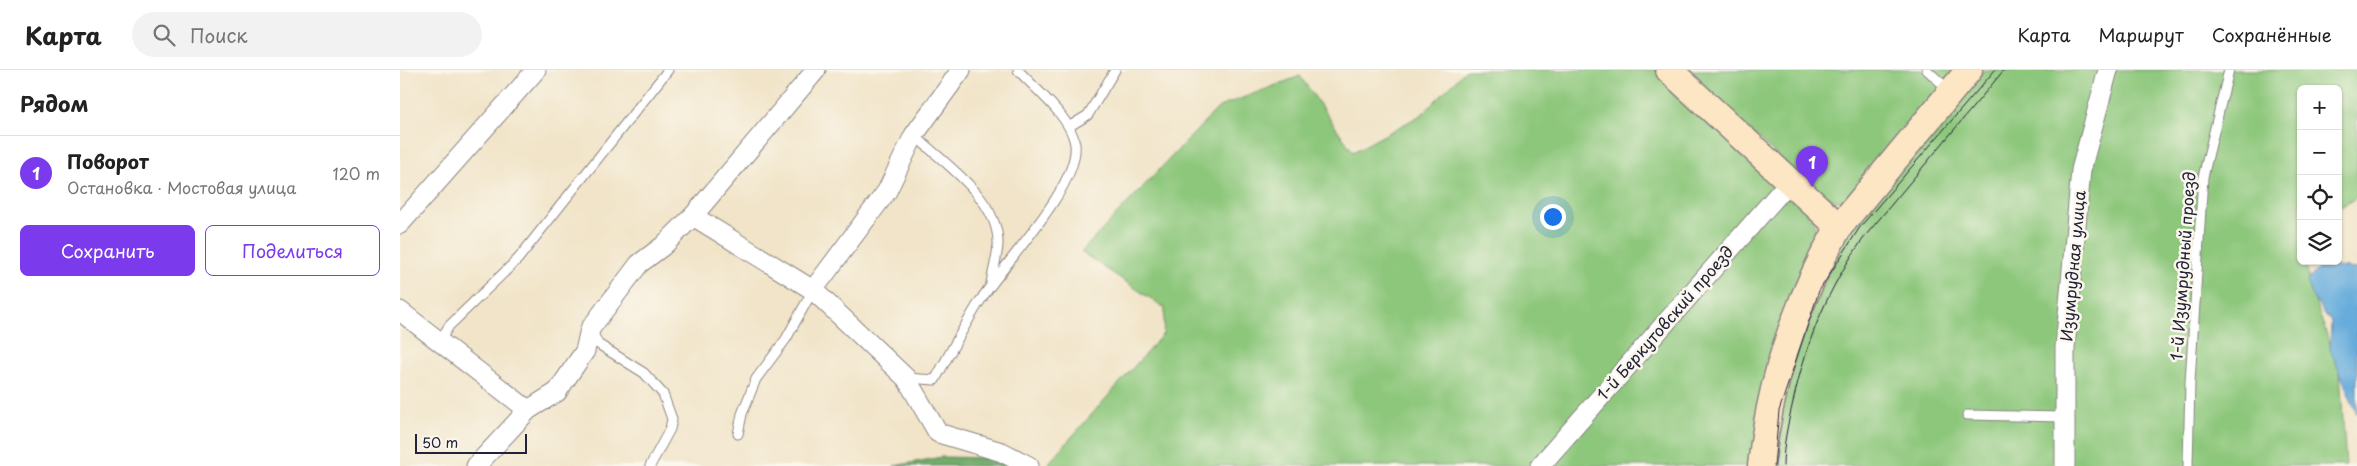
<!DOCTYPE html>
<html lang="ru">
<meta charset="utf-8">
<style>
body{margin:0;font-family:"Playpen Sans",sans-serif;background:#f2f2f2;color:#222}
.controls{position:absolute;right:15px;top:15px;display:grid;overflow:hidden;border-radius:8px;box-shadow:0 1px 4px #0004}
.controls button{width:45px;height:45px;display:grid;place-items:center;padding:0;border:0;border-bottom:1px solid #e0e0e0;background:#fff;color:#222;font:25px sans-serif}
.scale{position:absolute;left:15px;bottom:12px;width:112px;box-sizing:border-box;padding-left:5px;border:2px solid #22223b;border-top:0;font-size:14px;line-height:18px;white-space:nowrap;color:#22223b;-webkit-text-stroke:4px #fbf7ec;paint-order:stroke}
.you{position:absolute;left:1152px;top:146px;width:18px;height:18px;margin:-12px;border:4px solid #fff;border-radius:50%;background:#1a73e8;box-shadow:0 0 0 8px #1a73e833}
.badge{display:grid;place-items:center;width:32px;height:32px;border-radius:50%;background:#7c3aed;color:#fff;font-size:16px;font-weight:700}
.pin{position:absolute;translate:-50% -41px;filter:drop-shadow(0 1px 2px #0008)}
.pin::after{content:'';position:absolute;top:26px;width:18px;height:15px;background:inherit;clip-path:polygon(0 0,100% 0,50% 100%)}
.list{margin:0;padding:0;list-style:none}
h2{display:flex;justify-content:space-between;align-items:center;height:65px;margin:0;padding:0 20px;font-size:21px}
h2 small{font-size:16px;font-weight:400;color:#767676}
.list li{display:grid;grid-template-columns:32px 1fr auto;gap:15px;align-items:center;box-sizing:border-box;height:75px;padding:0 20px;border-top:1px solid #e0e0e0}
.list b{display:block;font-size:19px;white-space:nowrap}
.list p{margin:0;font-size:16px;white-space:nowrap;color:#767676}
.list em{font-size:16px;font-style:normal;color:#767676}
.actions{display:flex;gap:10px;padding:15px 20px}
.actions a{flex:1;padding:11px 0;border:1px solid #7c3aed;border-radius:8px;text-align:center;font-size:18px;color:#7c3aed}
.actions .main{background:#7c3aed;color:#fff}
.icon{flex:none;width:28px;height:28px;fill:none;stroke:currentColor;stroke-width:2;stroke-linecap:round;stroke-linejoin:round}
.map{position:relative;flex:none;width:1957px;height:396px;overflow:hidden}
header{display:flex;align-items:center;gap:30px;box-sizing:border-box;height:70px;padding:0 25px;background:#fff;border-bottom:1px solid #e0e0e0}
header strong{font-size:24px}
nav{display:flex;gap:28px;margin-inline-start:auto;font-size:18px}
.search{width:350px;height:45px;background:#f2f2f2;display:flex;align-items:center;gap:12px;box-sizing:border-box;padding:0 18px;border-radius:28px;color:#767676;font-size:19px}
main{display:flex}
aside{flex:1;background:#fff}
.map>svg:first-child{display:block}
.green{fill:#8dc77b;stroke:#58745b}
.forest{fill:#72ac6b;stroke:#4a6753}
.water{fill:#66acdc;stroke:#44678c}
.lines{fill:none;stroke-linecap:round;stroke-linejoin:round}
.lane-casing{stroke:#8a8382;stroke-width:11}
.street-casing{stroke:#8a8382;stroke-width:21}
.secondary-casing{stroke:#8a8382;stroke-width:29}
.lane{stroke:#fff;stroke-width:9}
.street{stroke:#fff;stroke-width:19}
.secondary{stroke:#fce6c4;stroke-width:26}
.tram{stroke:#22223b;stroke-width:1}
.labels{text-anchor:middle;stroke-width:5;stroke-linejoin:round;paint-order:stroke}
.street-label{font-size:16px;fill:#22223b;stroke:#fbf7ec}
</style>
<header>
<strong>Карта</strong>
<div class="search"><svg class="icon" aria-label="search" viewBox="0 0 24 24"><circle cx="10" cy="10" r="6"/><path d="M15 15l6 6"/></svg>Поиск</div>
<nav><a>Карта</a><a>Маршрут</a><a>Сохранённые</a></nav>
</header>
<main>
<aside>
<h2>Рядом<small></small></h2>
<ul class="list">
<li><span class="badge">1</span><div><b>Поворот</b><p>Остановка · Мостовая улица</p></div><em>120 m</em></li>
</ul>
<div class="actions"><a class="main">Сохранить</a><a>Поделиться</a></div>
</aside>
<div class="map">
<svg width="1957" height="396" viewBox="0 0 1957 396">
<rect width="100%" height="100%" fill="#fbf7ec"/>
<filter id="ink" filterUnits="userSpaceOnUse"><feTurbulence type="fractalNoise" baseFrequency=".02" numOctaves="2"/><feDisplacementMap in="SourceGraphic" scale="10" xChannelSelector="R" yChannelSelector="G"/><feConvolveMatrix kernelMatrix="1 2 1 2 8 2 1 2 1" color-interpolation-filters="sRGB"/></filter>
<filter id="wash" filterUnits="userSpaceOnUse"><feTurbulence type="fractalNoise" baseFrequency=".0096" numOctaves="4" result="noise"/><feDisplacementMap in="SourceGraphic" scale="20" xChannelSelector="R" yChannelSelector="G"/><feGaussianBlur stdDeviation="1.12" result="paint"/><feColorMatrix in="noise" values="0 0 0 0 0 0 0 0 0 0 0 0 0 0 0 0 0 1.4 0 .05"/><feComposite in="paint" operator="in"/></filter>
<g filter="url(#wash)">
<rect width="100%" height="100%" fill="#f1e4c8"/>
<g class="green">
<polygon points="1066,0 1259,0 1382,112 1134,396 646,396 763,264 765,238 681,182 819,37 900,6 953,82 1021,45"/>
<polygon points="1284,0 1562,0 1453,127 1439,131 1422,127"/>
<polygon points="1583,0 1957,0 1957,127 1938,139 1938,19 1901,19 1901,191 1905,191 1912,223 1940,302 1946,396 1367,396 1394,272 1447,163"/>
<polygon points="1387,119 1414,152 1419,175 1355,396 1147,396"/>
</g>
<polygon class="forest" points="541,387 599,388 615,396 494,396"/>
<polygon class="water" points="1929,196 1957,199 1957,344 1930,279 1931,252 1913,228 1907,211 1919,198"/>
</g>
<g filter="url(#ink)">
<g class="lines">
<g class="lane-casing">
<g id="lane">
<polyline points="1527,0 1550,21"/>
<polyline points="670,56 688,45 715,0"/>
<path d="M514,65C544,93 600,130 598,175C597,188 593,201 591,213"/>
<polyline points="192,261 198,274 244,303 263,324 272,349 270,359 250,396"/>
<polyline points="39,272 49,256 118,189 268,0"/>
<path d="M506,308L535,310C550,283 564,256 580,231C603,194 680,116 675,74C671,47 636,20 618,0"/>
<polyline points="1567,345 1664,347"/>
<polyline points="338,364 342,344 356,309 386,269 413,220"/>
<polyline points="1788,396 1790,312 1803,107 1829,0"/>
</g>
</g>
<g class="street-casing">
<g id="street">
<polyline points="293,146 413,220 506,308 538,363 602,382 629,396"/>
<polyline points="0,154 136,0"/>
<polyline points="413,220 487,121 514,65 561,0"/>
<polyline points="0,241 128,340"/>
<polyline points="76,396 128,340 157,322 185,281 190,259 239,194 263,176 293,146 416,0"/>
<polyline points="1140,396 1390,111"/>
<polyline points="1665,396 1665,278 1681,100 1708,0"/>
</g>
</g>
<g class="secondary-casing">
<g id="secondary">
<polyline points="1269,0 1439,157"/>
<path d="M1361,396C1370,311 1396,231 1439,157L1569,0"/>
</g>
</g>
<use href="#lane" class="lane"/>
<use href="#street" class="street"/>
<use href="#secondary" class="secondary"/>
<g class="tram">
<polyline points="1374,396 1379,341 1419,221 1460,157 1595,0"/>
<path d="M1383,396C1383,375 1388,353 1393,332C1407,269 1428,217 1466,165L1604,0"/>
</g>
</g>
</g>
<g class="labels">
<g class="street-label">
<text transform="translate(1673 196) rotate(-85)" y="6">Изумрудная улица</text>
<text transform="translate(1783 196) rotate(-86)" y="6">1-й Изумрудный проезд</text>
<text transform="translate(1265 253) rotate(-49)" y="6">1-й Беркутовский проезд</text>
</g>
</g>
</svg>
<div class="controls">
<button>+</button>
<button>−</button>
<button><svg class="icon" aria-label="locate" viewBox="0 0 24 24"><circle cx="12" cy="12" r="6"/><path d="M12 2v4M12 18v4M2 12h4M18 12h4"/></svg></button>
<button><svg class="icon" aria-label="layers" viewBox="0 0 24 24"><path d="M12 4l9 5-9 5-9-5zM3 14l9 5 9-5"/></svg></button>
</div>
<div class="scale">50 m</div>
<div class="you"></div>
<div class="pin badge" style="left:1412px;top:117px">1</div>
</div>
</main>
